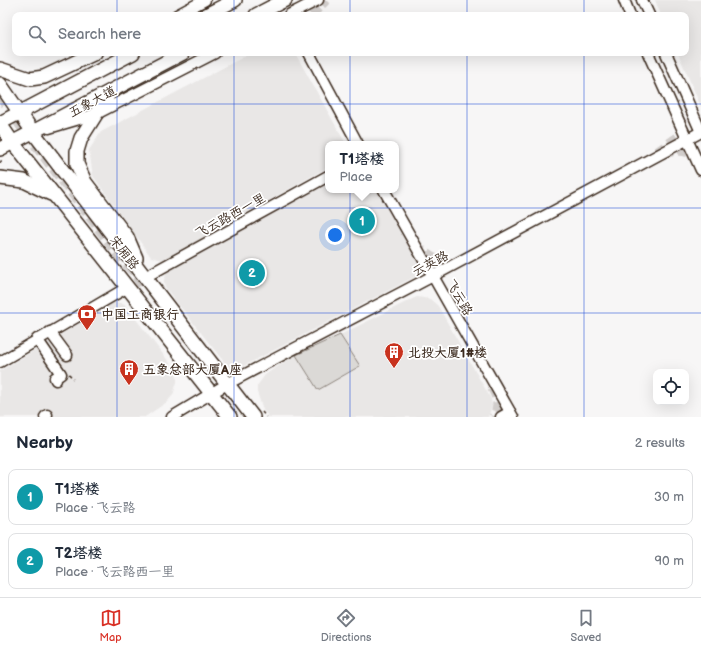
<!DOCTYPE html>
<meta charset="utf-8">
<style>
body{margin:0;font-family:"Balsamiq Sans","LXGW WenKai TC",sans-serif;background:#f2f2f3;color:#1f2937}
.controls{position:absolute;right:12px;bottom:12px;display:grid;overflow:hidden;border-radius:8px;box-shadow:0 4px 16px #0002}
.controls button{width:36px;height:36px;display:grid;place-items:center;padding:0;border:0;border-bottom:1px solid #e0e1e3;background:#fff;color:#1f2937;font:20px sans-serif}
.you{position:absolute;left:335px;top:235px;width:14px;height:14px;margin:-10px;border:3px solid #fff;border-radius:50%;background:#1a73e8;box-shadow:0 0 0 6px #1a73e833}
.badge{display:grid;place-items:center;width:26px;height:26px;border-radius:50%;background:#d93025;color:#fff;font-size:13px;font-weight:700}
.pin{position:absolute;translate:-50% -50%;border:2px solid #fff;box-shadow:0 1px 4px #0006}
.popup{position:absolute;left:325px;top:141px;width:74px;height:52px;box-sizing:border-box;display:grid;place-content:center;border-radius:8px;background:#fff;filter:drop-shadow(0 1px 3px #0005);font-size:13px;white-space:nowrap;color:#747a83}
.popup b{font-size:15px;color:#1f2937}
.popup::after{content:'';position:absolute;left:50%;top:100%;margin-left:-8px;border:8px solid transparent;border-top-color:#fff}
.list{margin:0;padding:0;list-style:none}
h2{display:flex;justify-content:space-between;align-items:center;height:52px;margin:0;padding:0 16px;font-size:17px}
h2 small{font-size:13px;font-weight:400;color:#747a83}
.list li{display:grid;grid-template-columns:26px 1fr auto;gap:12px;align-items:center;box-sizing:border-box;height:56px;margin:0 8px 8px;padding:0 8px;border:1px solid #e0e1e3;border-radius:8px}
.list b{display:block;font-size:15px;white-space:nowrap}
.list p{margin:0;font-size:13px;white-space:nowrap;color:#747a83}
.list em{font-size:13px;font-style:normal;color:#747a83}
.icon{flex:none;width:22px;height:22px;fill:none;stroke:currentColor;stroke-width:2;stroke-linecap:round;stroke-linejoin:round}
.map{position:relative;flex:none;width:701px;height:417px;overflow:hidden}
.search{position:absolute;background:#fff;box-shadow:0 4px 16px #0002;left:12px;right:12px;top:12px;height:44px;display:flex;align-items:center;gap:10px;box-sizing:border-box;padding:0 14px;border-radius:8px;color:#747a83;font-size:15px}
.sheet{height:180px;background:#fff}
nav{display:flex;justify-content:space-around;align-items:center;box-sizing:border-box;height:56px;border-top:1px solid #e0e1e3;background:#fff;font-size:11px;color:#747a83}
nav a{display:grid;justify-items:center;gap:2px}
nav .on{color:#d93025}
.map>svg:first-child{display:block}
.built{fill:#e9e7e6}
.green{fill:#dbd9d6;stroke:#8b827a}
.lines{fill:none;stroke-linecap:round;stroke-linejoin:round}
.minor-tunnel{stroke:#d1cdcb;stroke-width:10;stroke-dasharray:10 5;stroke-linecap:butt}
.minor-casing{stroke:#3b2a1e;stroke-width:13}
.major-casing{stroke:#3b2a1e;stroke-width:16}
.path{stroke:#3b2a1e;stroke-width:1.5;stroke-dasharray:3 3;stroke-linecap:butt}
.minor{stroke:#fff;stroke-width:10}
.major{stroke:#fff;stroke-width:13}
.grid{fill:none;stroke:#1d4ed8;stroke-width:1;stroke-opacity:0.55}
.labels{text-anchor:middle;stroke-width:3.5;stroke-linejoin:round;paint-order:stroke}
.street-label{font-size:13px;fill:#3b2a1e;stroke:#fff}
.poi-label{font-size:13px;font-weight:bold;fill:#3b2a1e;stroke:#fff;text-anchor:start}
</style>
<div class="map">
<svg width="701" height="417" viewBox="0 0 701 417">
<rect width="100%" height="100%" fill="#f7f6f6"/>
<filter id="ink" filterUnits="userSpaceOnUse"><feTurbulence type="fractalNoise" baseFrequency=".025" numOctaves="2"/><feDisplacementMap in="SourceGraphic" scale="8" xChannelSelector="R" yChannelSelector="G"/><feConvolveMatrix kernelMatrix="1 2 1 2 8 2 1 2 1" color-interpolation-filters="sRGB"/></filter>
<g filter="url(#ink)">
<g class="built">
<polygon points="655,0 701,0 701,107 678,53 686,53 686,15 661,15"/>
<polygon points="251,53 295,53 346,144 328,144 328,167 163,260 151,257 93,176 89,150 101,132"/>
<polygon points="328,182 328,190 378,190 424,272 232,372 167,290 164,285 164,280 167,272 173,267"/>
<polygon points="417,297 430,299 438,306 491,399 492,406 488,417 269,417 263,410 257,392 257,386 265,375 275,368 296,355 318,390 360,367 340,335 410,300"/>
<polygon points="113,303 120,303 125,305 172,366 177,376 177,382 173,395 167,402 145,417 0,417 0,371"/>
</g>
<polygon class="green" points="340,335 360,366 318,390 296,355"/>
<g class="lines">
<g class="minor-tunnel">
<polyline points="293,15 292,5 294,0"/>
<polyline points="311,15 326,0"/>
<polyline points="0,96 20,125 125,263 132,270 140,274"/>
<polyline points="657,152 701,121"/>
<path d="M663,153C677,150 686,149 697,157"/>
<path d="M415,244C428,256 441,266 459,262"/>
<polyline points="122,291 151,274"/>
<path d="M492,388C498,398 500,407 493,417"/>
</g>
<g class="minor-casing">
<g id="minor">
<polyline points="624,0 630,15"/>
<polyline points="642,0 649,15"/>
<polyline points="177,15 205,0"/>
<polyline points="289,15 318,0"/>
<polyline points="309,53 358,144"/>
<polyline points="648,53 701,170"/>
<polyline points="666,53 701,132"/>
<polyline points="49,128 96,114 215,53"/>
<polyline points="384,190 513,417"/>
<polyline points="145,277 328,176"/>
<polyline points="50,332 67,355"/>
<polyline points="37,339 61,374 55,378 56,380"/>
<polyline points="0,362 128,287"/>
<polyline points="45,417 47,415"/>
<polyline points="172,417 227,384 433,276 701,132"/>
<polyline points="501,417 510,412"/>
</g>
</g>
<g class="major-casing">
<g id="major">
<polyline points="206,15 235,0"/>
<polyline points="256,15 285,0"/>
<polyline points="0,69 30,79 44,77 95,53"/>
<polyline points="0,84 33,132 253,417"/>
<polyline points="110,92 81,138 77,151 77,164 85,182 127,237 136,258"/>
<polyline points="0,123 133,53"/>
<polyline points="0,124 13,143 230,417"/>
<polyline points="0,149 183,53"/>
<polyline points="0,178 24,181 51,194"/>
</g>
</g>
<g class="path">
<polyline points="0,163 3,158"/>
<polyline points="69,374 73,379"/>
<polyline points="262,412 266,417"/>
</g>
<use href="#minor" class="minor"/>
<use href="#major" class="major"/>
</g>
</g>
<path class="grid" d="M117,0V15M234,0V15M350,0V15M467,0V15M584,0V15M117,53V417M234,53V417M350,53V417M467,53V417M584,53V417M0,104H701M0,208H701M0,313H701"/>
<defs>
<g id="bank-pin" transform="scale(1)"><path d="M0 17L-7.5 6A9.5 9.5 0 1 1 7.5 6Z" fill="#c8321e" stroke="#fff"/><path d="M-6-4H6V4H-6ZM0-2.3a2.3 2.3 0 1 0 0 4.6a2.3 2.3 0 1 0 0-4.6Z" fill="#fff"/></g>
<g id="building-pin" transform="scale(1)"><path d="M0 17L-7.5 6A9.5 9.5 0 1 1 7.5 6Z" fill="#c8321e" stroke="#fff"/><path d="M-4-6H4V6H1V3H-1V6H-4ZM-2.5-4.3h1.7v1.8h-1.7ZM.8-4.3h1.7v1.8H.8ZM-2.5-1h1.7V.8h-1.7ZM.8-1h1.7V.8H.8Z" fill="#fff"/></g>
</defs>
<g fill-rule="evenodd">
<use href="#bank-pin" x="87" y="314"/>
<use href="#building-pin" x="394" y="352"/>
<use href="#building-pin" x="129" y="369"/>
</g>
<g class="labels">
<g class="street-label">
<text transform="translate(92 101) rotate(-28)" y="5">五象大道</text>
<text transform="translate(230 215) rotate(-29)" y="5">飞云路西一里</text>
<text transform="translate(125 252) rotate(52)" y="5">宋厢路</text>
<text transform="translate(430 263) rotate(-28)" y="5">云英路</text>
<text transform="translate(460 297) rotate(60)" y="5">飞云路</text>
</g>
<g class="poi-label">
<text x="101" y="319">中国工商银行</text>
<text x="408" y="357">北投大厦1#楼</text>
<text x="143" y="374">五象总部大厦A座</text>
</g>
</g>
</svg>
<div class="controls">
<button><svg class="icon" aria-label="locate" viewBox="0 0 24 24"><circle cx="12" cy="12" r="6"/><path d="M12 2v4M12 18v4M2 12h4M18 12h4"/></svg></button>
</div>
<div class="you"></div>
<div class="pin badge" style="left:362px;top:221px;background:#0f9aa8">1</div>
<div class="popup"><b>T1塔楼</b>Place</div>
<div class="pin badge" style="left:252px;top:273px;background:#0f9aa8">2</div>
<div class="search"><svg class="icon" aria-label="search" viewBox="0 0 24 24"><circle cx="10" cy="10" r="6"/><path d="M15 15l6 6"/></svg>Search here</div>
</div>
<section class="sheet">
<h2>Nearby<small>2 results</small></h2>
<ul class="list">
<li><span class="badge" style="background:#0f9aa8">1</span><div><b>T1塔楼</b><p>Place · 飞云路</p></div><em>30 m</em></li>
<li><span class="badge" style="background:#0f9aa8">2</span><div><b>T2塔楼</b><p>Place · 飞云路西一里</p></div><em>90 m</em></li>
</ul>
</section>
<nav>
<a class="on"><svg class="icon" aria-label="map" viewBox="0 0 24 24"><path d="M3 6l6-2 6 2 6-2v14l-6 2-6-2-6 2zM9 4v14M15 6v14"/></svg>Map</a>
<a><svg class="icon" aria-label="directions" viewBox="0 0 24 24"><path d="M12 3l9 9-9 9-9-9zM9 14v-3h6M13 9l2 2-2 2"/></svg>Directions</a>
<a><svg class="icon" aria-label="saved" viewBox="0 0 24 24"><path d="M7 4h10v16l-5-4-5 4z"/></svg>Saved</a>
</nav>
